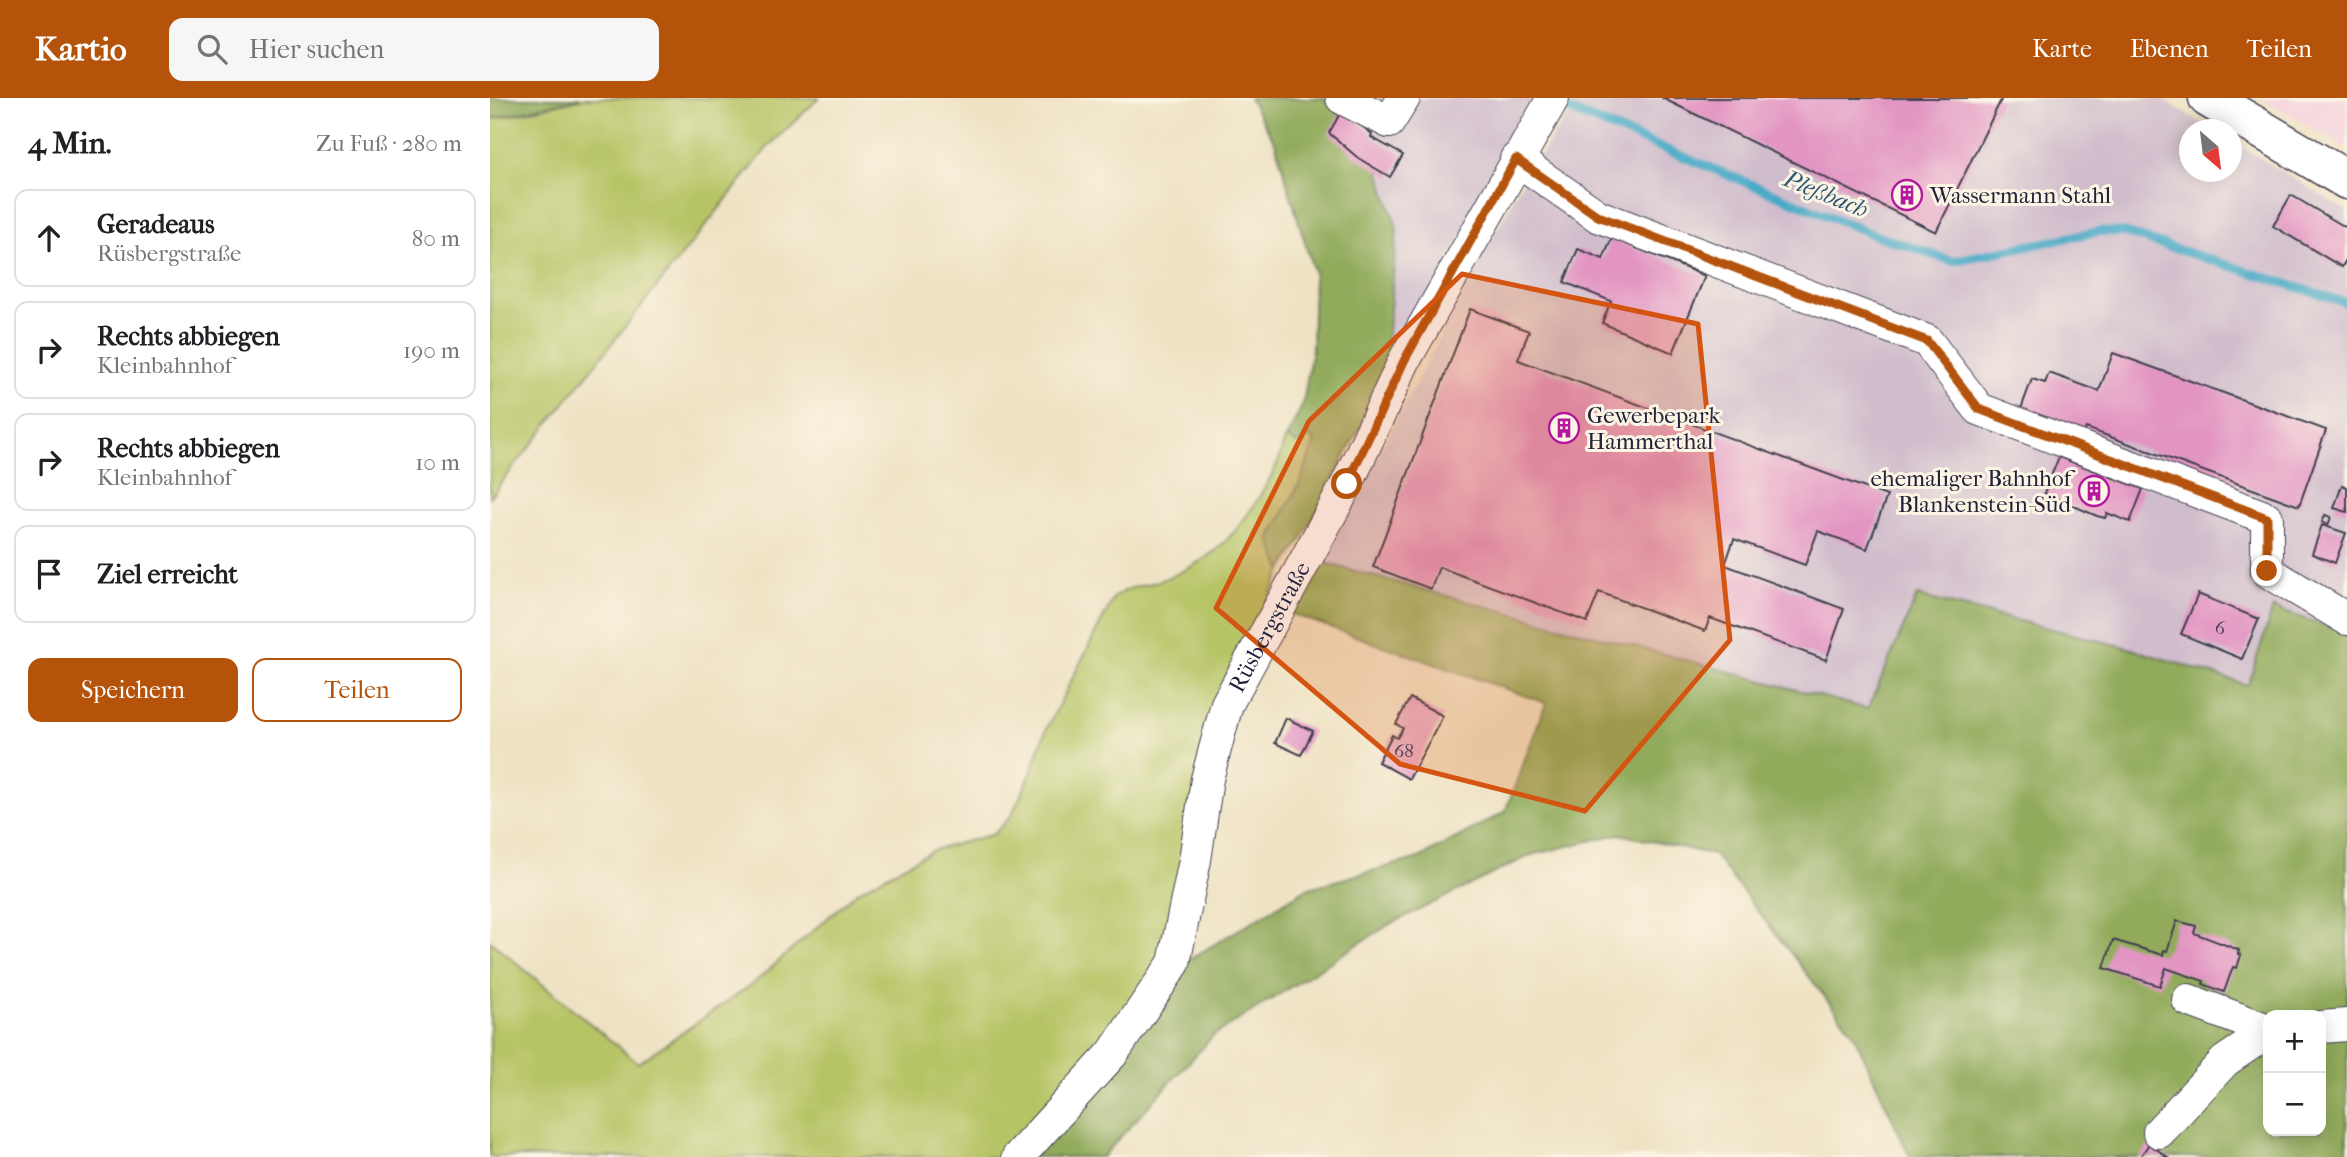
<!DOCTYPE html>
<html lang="de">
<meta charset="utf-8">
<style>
body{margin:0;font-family:"IM FELL French Canon",serif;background:#f6f6f6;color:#202124}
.controls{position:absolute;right:21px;bottom:21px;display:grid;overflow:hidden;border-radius:14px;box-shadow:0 4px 18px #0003}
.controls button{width:63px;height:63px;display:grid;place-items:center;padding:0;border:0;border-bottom:2px solid #e0e0e0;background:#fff;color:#202124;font:35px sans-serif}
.compass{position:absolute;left:1689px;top:21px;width:63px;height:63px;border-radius:50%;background:#fff;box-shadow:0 4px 18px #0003;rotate:152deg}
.stop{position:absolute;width:21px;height:21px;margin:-16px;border:5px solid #b45309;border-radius:50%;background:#fff}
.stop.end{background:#b45309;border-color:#fff;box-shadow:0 2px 7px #0008}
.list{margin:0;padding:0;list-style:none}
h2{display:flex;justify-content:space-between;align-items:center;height:91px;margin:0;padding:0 28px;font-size:30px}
h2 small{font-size:23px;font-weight:400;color:#757577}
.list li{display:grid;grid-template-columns:46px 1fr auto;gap:21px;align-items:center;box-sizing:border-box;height:98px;margin:0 14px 14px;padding:0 14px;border:2px solid #e0e0e0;border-radius:14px}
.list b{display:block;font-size:26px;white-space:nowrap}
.list p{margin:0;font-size:23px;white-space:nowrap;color:#757577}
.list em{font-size:23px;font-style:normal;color:#757577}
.actions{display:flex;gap:14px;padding:21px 28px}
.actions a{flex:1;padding:16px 0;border:2px solid #b45309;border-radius:14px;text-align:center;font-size:24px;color:#b45309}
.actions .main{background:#b45309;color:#fff}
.icon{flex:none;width:38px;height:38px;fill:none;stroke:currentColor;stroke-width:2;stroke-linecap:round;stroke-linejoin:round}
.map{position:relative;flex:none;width:1857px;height:1059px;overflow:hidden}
header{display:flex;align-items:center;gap:42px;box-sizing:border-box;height:98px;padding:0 35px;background:#b45309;color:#fff}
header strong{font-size:33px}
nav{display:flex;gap:38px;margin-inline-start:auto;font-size:24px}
.search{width:490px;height:63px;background:#f6f6f6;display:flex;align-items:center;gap:18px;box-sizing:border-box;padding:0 24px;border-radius:14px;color:#757577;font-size:26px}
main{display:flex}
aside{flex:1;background:#fff}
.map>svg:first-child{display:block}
.built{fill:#f4cfdc}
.industrial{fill:#d0bdcc}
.green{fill:#b7c466;stroke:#6c7350;stroke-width:2}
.forest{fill:#91aa5b;stroke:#5a664b;stroke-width:2;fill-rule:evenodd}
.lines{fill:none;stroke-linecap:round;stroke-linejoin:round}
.stream{stroke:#47a9c7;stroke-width:9}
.building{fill:#e295c2}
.minor-casing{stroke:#413f4f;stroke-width:34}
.major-casing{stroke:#413f4f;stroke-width:41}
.minor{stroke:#fff;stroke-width:32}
.major{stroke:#fff;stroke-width:38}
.route{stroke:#b45309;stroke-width:9}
.marked{fill:#d45411;fill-opacity:0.2;stroke:#d45411;stroke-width:5;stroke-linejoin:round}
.labels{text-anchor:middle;stroke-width:6;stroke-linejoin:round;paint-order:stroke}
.number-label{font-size:19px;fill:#523f5d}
.poi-label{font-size:23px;fill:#22223b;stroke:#fcf5e5;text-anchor:start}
.street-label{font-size:23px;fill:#22223b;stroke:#fcf5e5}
.water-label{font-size:24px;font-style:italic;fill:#315873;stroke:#fcf5e5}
</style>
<header>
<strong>Kartio</strong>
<div class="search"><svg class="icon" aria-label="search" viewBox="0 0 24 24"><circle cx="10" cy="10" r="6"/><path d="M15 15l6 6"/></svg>Hier suchen</div>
<nav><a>Karte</a><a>Ebenen</a><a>Teilen</a></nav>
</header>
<main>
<aside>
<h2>4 Min.<small>Zu Fuß · 280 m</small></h2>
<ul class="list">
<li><svg class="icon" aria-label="ahead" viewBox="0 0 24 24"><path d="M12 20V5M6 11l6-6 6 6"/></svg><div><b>Geradeaus</b><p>Rüsbergstraße</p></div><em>80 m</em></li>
<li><svg class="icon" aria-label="right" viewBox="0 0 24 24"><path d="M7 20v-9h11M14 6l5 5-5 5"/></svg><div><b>Rechts abbiegen</b><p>Kleinbahnhof</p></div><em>190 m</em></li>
<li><svg class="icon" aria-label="right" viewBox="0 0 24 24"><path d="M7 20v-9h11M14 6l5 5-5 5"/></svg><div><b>Rechts abbiegen</b><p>Kleinbahnhof</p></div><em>10 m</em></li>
<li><svg class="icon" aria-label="arrive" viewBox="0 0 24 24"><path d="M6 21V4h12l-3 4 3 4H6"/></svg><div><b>Ziel erreicht</b></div></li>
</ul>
<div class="actions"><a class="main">Speichern</a><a>Teilen</a></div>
</aside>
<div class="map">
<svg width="1857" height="1059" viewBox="0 0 1857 1059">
<rect width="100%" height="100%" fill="#fcf5e5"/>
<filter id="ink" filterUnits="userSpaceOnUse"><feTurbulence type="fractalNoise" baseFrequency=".0143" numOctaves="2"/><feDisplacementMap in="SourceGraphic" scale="14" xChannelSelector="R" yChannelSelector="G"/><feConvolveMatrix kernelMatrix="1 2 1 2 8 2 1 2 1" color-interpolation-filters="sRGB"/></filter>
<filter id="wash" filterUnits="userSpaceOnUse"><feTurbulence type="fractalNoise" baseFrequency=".00686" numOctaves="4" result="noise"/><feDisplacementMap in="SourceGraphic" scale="28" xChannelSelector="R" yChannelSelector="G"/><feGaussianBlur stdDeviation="1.57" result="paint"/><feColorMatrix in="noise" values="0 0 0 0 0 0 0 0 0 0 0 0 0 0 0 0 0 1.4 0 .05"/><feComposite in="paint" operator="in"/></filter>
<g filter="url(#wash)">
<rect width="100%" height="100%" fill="#eee2c3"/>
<polygon class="built" points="1771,0 1857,0 1857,51"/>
<g class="industrial">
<polygon points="834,0 1045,0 909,255 897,245 907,131 882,50"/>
<polygon points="1088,0 1670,0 1722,31 1700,32 1700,74 1742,74 1742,43 1857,113 1857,535 1783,510 1758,587 1635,549 1427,498 1378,611 831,464 1030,88"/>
</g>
<g class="green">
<polygon points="95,0 329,0 278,49 0,399 0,22"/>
<path d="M818,338L825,343L810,385L780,440L792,472L750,561L686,813L658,891L543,1027L512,1059H0V843L148,965L264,885L368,793L441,753L504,736L521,718L539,680L556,632L624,499C639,488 652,488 669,483C689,476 710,465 726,452C752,430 774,394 788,364C792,355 791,346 797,339L807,346Z"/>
</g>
<g class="forest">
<polygon points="0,0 90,0 0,21"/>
<polygon points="759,0 834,0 882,50 907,131 897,244 909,255 812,441 792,472 780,441 810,385 825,343 818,338 807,346 797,339 813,306 822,251 824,175 785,44"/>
<path d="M831,464L1378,611L1427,498L1635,549L1758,587L1783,510L1857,535V1059H1420L1363,935L1224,757L1129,736L1041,757L900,826L723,938L612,1059H539L690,867L816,791L929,760L1015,714L1056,605L799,515ZM1778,917H1831V1033H1778Z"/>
</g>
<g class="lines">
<polyline class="stream" points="1067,7 1385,137 1462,163 1611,133 1636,135 1857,205"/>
</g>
<g id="blocks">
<g class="building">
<polygon points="1172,0 1512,0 1446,134"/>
<polygon points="852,12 882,36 881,39 913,57 900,79 868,60 839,35"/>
<polygon points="1801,97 1857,130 1857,160 1852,169 1783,128"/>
<polygon points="1122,140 1215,178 1183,255 1112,225 1121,203 1074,184 1088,151 1113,161"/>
<polygon points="980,211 1039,233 1028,262 1397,398 1377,451 1328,433 1315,467 1244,441 1235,467 1354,511 1336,562 1220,520 1215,533 1109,494 1097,524 949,469 941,491 883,469"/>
<polygon points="1623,255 1836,332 1809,408 1596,330 1594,334 1531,311 1542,281 1555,285 1559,275 1609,293"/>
<polygon points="1569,359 1653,391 1640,424 1617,415 1615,420 1607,418 1554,395"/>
<polygon points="1852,387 1857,389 1857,414 1844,410"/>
<polygon points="1835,417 1841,419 1838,427 1832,424"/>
<polygon points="1832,427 1856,435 1845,465 1822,456"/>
<polygon points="1708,496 1769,521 1752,561 1691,536"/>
<polygon points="920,600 953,618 919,681 888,664 902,637 907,640 913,630 906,626"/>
<polygon points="796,620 823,633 811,657 785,645"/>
<polygon points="1687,823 1706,828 1704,835 1749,852 1748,856 1751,857 1747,870 1743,869 1734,894 1713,886 1714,883 1676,870 1670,888 1614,870 1623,842 1673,857 1674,852 1677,853"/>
<polygon points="1659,1046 1678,1059 1650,1059"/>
</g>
</g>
</g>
<g filter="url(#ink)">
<use href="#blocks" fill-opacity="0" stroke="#413f4f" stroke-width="2"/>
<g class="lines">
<g class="minor-casing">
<g id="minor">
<polyline points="852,0 899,24 914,0"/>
<polyline points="1026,61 1108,118 1437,243 1489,311 1777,420 1777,473 1857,521"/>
<polyline points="1698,902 1778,932"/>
<polyline points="1831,929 1857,927"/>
<polyline points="1669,1034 1735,963 1778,934"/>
<path id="s1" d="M528,1059L622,956L684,865L705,762L717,681L737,606L857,386L914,263L1063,0"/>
</g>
</g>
<g class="major-casing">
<polyline id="major" points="1718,0 1857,82"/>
</g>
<use href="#minor" class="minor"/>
<use href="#major" class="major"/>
</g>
</g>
<g class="lines" filter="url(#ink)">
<polyline class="route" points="857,386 914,263 1026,61 1108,118 1437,243 1489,311 1777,420 1777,473"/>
</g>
<path class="marked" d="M972,176L1208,226L1240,542L1095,713L910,666L726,510L819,323Z"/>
<defs>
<g id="building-ring" transform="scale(1.575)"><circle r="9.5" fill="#fcf5e5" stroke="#b5179e" stroke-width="1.5"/><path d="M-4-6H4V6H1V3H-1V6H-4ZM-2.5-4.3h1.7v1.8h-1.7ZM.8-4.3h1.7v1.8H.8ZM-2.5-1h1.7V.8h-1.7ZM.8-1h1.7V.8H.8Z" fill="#b5179e"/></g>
</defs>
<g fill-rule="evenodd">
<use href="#building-ring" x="1417" y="97"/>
<use href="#building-ring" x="1074" y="330"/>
<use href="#building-ring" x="1604" y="393"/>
</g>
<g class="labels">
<g class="number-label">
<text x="1730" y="536">6</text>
<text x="914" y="659">68</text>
</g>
<g class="poi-label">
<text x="1440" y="105">Wassermann Stahl</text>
<text x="1097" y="325">Gewerbepark<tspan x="1097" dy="26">Hammerthal</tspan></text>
<text x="1581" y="388" text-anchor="end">ehemaliger Bahnhof<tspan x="1581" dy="26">Blankenstein-Süd</tspan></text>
</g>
<g class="street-label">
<text dy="8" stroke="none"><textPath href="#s1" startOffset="602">Rüsbergstraße</textPath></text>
</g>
<g class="water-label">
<text transform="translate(1336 96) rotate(22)" y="8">Pleßbach</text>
</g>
</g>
</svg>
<div class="controls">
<button>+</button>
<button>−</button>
</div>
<svg class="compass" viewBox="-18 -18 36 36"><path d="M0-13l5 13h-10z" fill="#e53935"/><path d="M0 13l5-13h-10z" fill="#757577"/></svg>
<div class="stop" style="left:857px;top:386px"></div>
<div class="stop end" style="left:1777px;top:473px"></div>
</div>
</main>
